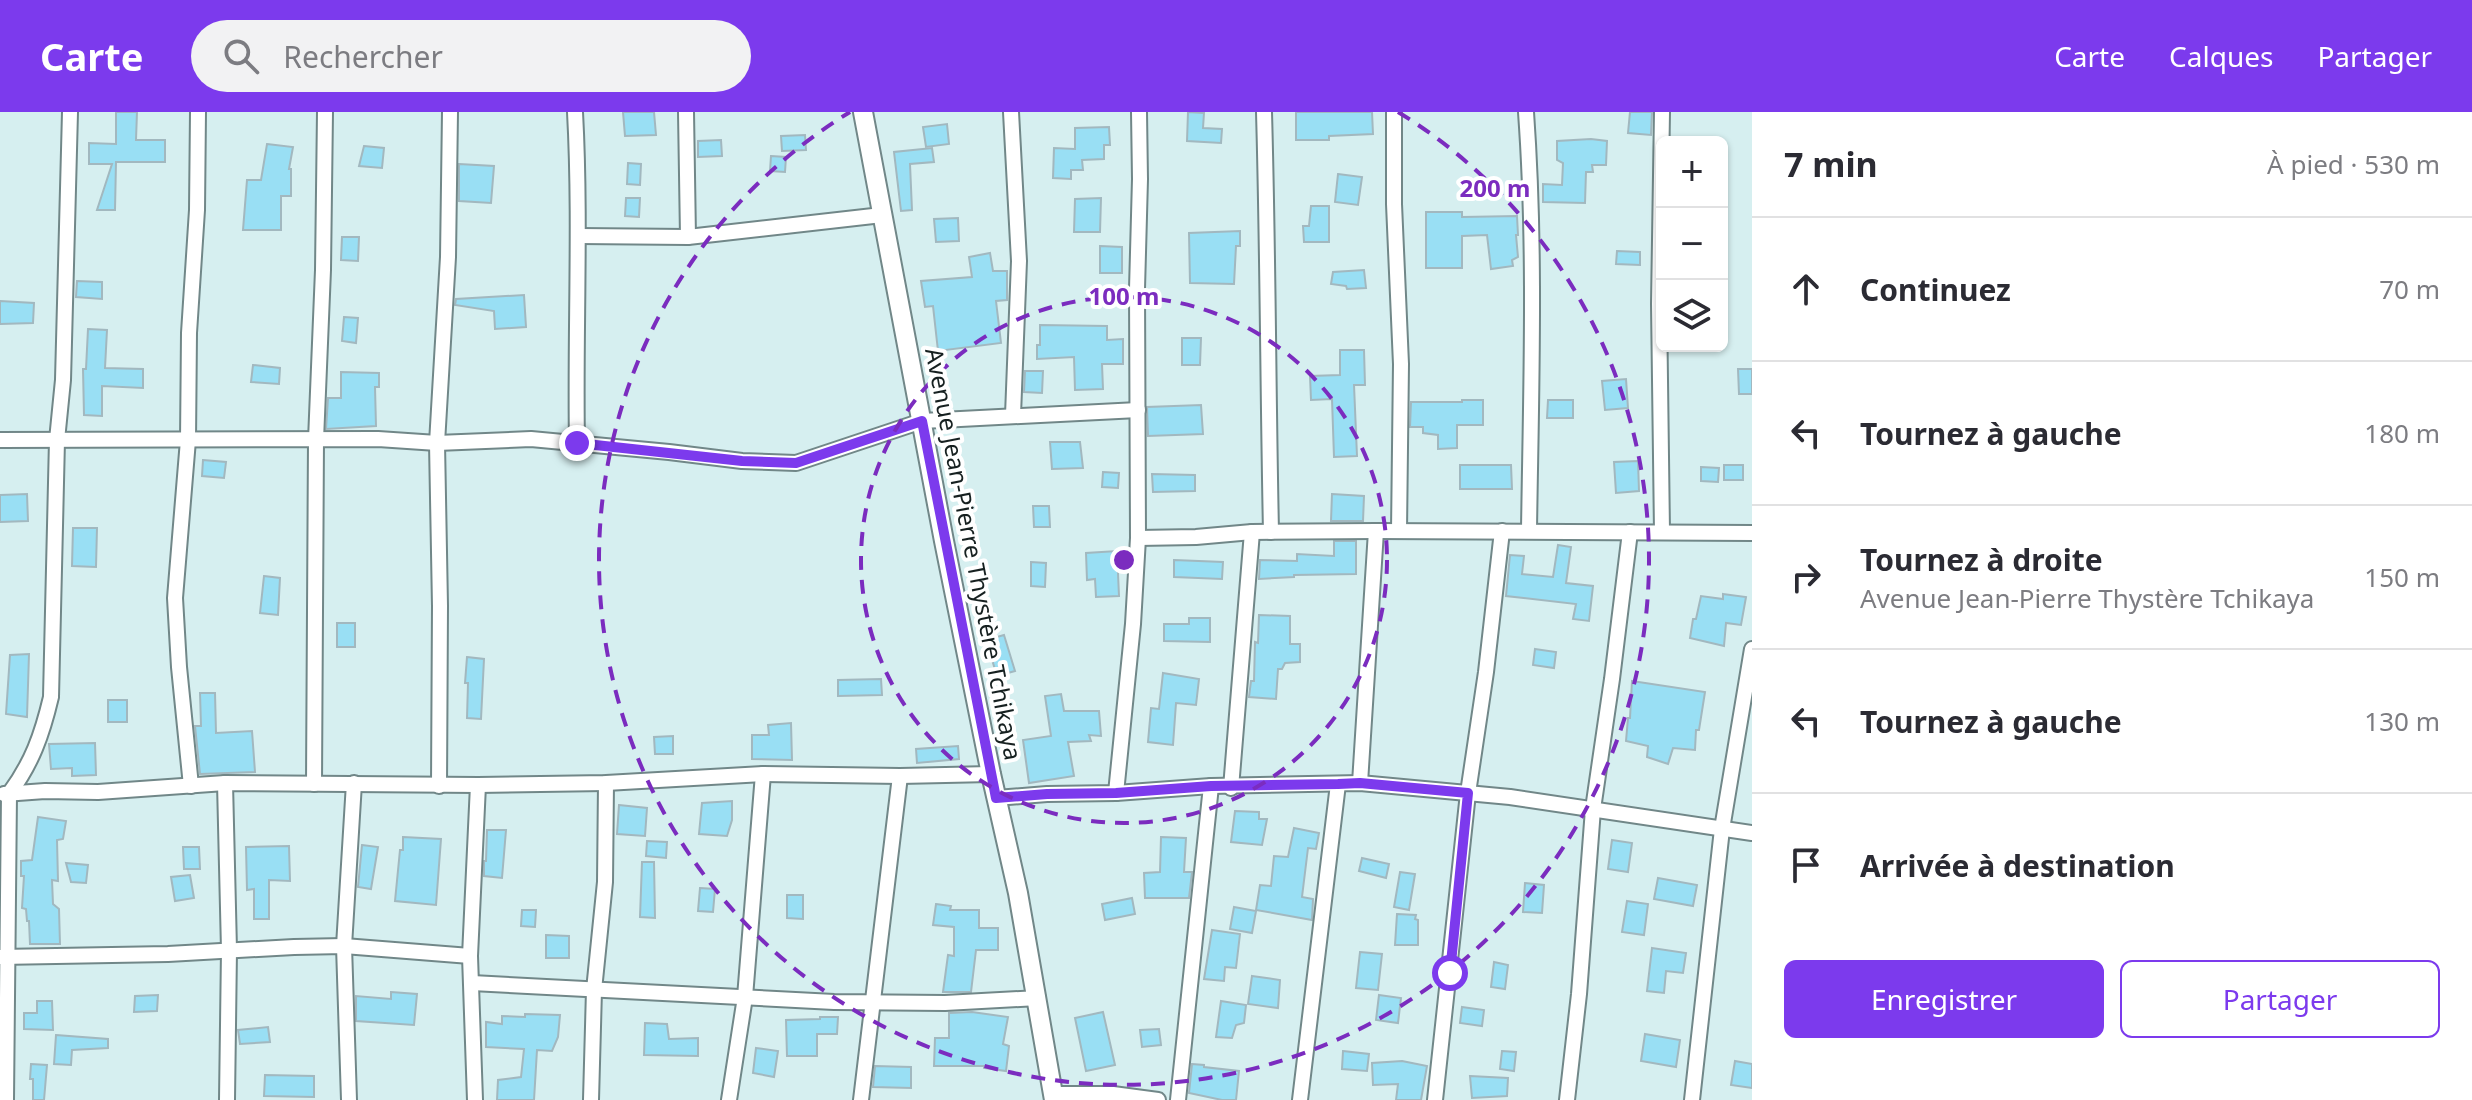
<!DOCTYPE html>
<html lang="fr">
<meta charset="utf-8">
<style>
body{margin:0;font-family:"Noto Sans",sans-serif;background:#f2f2f3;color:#2b2b33}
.controls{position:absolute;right:24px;top:24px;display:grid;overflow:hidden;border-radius:12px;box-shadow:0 2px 6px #0004}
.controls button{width:72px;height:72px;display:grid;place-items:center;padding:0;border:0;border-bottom:2px solid #e1e1e2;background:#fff;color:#2b2b33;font:40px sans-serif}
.stop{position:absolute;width:24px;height:24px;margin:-18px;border:6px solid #7c3aed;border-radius:50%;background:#fff}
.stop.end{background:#7c3aed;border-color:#fff;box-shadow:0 2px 8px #0008}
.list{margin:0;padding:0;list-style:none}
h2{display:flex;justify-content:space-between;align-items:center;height:104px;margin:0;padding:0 32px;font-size:34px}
h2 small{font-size:26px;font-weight:400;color:#7c7c81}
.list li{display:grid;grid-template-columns:52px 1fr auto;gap:24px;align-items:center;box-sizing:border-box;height:144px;padding:0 32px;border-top:2px solid #e1e1e2}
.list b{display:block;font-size:30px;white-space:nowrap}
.list p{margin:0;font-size:26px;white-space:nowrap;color:#7c7c81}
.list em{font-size:26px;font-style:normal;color:#7c7c81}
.actions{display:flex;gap:16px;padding:24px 32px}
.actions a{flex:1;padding:18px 0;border:2px solid #7c3aed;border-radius:12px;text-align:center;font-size:28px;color:#7c3aed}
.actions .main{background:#7c3aed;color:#fff}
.icon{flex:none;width:44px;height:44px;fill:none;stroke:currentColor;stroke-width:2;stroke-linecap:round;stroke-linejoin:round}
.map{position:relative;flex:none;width:1752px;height:988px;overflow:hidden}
header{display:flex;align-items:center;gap:48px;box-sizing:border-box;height:112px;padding:0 40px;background:#7c3aed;color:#fff}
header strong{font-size:38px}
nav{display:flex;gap:44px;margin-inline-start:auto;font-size:28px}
.search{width:560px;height:72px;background:#f2f2f3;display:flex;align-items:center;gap:20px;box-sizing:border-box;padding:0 28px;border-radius:44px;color:#7c7c81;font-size:30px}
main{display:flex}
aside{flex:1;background:#fff}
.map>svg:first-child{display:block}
.building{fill:#99dff4;stroke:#a2b8bf;stroke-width:2}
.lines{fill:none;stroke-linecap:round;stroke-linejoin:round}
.minor-casing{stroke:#718788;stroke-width:18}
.tertiary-casing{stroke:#718788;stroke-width:22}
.minor{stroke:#fff;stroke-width:14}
.tertiary{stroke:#fff;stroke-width:18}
.route{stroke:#7c3aed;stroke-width:10}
.ring{fill:none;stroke:#7b2cbf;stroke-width:4;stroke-dasharray:14 10}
.labels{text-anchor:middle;stroke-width:8;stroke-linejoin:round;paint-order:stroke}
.street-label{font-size:24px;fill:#162020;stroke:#fff}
.centre{fill:#7b2cbf;stroke:#fff;stroke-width:4}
.ring-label{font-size:24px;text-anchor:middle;font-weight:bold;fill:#7b2cbf;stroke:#fff;stroke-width:8;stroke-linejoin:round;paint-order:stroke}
</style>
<header>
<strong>Carte</strong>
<div class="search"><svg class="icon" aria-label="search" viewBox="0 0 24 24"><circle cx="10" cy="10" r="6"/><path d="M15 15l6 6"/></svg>Rechercher</div>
<nav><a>Carte</a><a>Calques</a><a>Partager</a></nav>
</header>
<main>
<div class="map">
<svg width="1752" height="988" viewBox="0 0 1752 988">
<rect width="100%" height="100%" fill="#d6eff0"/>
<g class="building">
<polygon points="116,0 137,0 136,28 165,28 165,50 116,50 115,98 97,98 112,52 89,52 89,31 116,32"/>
<polygon points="623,0 654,0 656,23 625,24"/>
<polygon points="1188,0 1204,1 1203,16 1222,17 1221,31 1187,29"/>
<polygon points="1296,0 1372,0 1373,22 1329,24 1329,28 1296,28"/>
<polygon points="1630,0 1652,0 1651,23 1628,21"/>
<polygon points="947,12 949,32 926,35 923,15"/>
<polygon points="1109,15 1110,33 1104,33 1104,47 1082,48 1083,58 1071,58 1071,67 1053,66 1054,36 1075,37 1075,16"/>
<polygon points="805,23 806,38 782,39 781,24"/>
<polygon points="1591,27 1607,29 1606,53 1592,53 1593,60 1586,60 1585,91 1543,90 1543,72 1562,73 1563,51 1557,48 1557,29"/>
<polygon points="721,28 722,44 698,45 698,29"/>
<polygon points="267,32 293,35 289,57 291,57 291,84 281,84 281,118 243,118 247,68 261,68"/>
<polygon points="364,34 384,36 382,56 359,54"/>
<polygon points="932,36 934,50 910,52 912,98 901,99 894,40"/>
<polygon points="771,44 786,45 785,60 770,59"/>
<polygon points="628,51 641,52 640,73 627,72"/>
<polygon points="459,52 494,54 491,91 459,89"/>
<polygon points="1338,62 1362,65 1358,93 1335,90"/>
<polygon points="626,86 640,86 639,105 625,104"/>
<polygon points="1101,86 1100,120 1074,120 1075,87"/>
<polygon points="1311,94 1329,94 1329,130 1304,130 1303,114 1309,114"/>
<polygon points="1426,100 1462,100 1462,105 1517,104 1518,123 1516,123 1518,145 1512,148 1513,154 1491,157 1487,123 1462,124 1462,156 1426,156"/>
<polygon points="958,106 959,129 936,130 934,107"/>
<polygon points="1240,119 1240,134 1236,134 1234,172 1190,171 1189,121"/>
<polygon points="342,125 359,125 358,149 341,148"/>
<polygon points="1100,134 1122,135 1122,161 1100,161"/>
<polygon points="1617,139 1640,140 1640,153 1616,152"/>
<polygon points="990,141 993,159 1007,159 1007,188 996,189 1001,231 938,239 933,194 925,195 921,169 972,165 969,145"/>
<polygon points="1364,158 1366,176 1347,177 1346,174 1331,172 1333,160"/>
<polygon points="77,169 102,170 102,187 76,185"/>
<polygon points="524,183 526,215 495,217 494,199 455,193 456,187"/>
<polygon points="0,189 34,191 33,211 0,212"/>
<polygon points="344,205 358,206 356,231 342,229"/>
<polygon points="1040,213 1107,214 1107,228 1123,227 1123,252 1102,252 1103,277 1075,278 1074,245 1037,247 1037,233 1040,233"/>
<polygon points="88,217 107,218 105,256 143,257 143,276 102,274 102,304 84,303 83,257 86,257"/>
<polygon points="1182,226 1201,226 1200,253 1182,253"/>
<polygon points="1340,238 1364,238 1365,273 1354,273 1357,344 1334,345 1332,287 1311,288 1310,264 1340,263"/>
<polygon points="253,253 280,256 279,272 251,270"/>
<polygon points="1738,257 1752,257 1752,282 1739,282"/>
<polygon points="1025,259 1043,259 1042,281 1024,280"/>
<polygon points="341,260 379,261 379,275 375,275 376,314 326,317 328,286 341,286"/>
<polygon points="1626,267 1628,296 1605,298 1602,269"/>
<polygon points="1462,288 1483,288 1483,313 1457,313 1457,336 1438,337 1438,323 1423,321 1423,315 1410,315 1411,290 1462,290"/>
<polygon points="1548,288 1573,288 1573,306 1547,306"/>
<polygon points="1201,293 1203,322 1148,324 1147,295"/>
<polygon points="1050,330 1080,330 1083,356 1052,357"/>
<polygon points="203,348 226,350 224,366 202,364"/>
<polygon points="1638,349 1639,379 1616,381 1614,350"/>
<polygon points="1460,353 1511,353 1512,377 1460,377"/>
<rect x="1724" y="353" width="19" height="15"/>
<polygon points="1701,355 1719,356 1718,370 1701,369"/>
<polygon points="1103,360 1119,361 1118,376 1102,375"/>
<polygon points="1152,362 1195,363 1195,379 1153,380"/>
<polygon points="27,382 28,409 0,410 0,383"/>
<polygon points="1332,382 1364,384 1363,409 1331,409"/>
<polygon points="1033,394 1049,394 1050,415 1034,415"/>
<polygon points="73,416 97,416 96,455 72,454"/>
<polygon points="1334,429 1356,429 1356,462 1294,463 1294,465 1259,467 1260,448 1297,449 1297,442 1334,444"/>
<polygon points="1558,433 1571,435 1566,471 1593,474 1589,509 1573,507 1576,492 1506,484 1510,443 1524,444 1522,462 1553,465"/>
<polygon points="1117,439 1119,484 1096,485 1095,467 1087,468 1086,441"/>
<polygon points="1174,448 1223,450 1222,467 1174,465"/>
<polygon points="1031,450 1046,451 1045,475 1031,474"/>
<polygon points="264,464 280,466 278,503 260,501"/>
<polygon points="1723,482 1746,485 1741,513 1726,511 1724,534 1690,526 1693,507 1696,507 1701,484 1723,487"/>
<polygon points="1259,503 1290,504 1290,532 1300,532 1300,550 1285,551 1282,557 1278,557 1276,587 1249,585 1251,569 1254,569 1255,530 1258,531"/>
<polygon points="1189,506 1210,506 1210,530 1164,529 1164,512 1189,512"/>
<rect x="337" y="511" width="18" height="24"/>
<polygon points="1004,523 1015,559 997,564 986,528"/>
<polygon points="1535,537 1556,540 1554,556 1533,553"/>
<polygon points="29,542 27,605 6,602 10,543"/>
<polygon points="467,545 484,547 481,607 467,606 468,571 465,571"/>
<polygon points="1163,561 1199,567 1196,593 1176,591 1173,633 1148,630 1151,596 1159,597"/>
<polygon points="881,567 882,583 838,584 838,568"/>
<polygon points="1632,569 1705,580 1699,618 1696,618 1695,638 1673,636 1668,652 1647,645 1648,634 1626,629 1628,606 1630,606"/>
<polygon points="200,581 215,581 216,621 252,619 255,660 200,662 195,614 201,614"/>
<polygon points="1061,582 1064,599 1099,599 1101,624 1089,623 1091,629 1068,630 1074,664 1029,671 1023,628 1051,624 1045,584"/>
<rect x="108" y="588" width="19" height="22"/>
<polygon points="791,611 792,648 752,647 752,623 769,623 768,613"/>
<polygon points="673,624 673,642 655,642 654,625"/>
<polygon points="95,631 96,663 72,664 72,656 51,657 49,632"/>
<polygon points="958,634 959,647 917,651 916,637"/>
<polygon points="732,689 732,708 727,724 699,722 702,691"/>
<polygon points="619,693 647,696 645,724 617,722"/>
<polygon points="1235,699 1259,700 1259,707 1267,707 1262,733 1231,730"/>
<polygon points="38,705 66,709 63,727 57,728 58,769 52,768 53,792 59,797 60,832 30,832 29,809 27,809 26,797 22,796 24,764 21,764 21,749 32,748"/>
<polygon points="1294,716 1319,721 1316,737 1308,736 1302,785 1313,787 1312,808 1256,798 1260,773 1271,774 1274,744 1288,745"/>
<polygon points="487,718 506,718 502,766 484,764 484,749 486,749"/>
<polygon points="403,725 441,727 436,793 395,789 400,738 403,738"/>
<polygon points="1161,725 1186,726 1184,760 1192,760 1189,786 1145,786 1144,761 1160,760"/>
<polygon points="1612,728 1632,731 1628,760 1608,757"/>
<polygon points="647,729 667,730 666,746 646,744"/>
<polygon points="362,733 378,735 371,777 358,775"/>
<polygon points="289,734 290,769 269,768 269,807 254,807 254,777 247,778 246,735"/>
<polygon points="183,735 199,735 200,757 184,757"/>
<polygon points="1362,746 1389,752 1386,766 1359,759"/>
<polygon points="642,750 654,750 655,806 640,805"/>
<polygon points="66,751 88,753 86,771 71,770"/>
<polygon points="1400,760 1415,762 1409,798 1394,795"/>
<polygon points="190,763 194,786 175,789 171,765"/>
<polygon points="1658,766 1697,773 1693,794 1654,787"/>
<polygon points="1525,771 1544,773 1542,801 1523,800"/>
<polygon points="700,776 715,777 713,800 698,799"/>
<polygon points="787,783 803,783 803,807 787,806"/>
<polygon points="1132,786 1135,802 1105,808 1102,792"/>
<polygon points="1627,789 1648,792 1644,823 1622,820"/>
<polygon points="936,792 951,794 950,798 979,798 979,816 998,816 998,838 976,838 971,880 943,880 948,843 954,844 954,815 933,813"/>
<polygon points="1234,795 1256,799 1252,821 1230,817"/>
<polygon points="522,798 536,798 535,815 521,814"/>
<polygon points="1397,802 1416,803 1415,807 1418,808 1418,833 1395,833"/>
<polygon points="1212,818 1240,822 1236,856 1225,855 1224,869 1204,867"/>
<polygon points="546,823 569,824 569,846 546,846"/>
<polygon points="1652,836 1686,841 1683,861 1666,859 1664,881 1647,879"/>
<polygon points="1360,840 1382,842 1378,878 1356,876"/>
<polygon points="1494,850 1508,853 1505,877 1491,875"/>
<polygon points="1252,864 1280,868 1278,896 1248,892"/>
<polygon points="391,880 417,882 414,913 356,909 356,884 391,887"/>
<polygon points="158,883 157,899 134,900 135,884"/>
<polygon points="1379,883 1401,886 1398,911 1376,908"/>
<polygon points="37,889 52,889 53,918 24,917 24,901 37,901"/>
<polygon points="1221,889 1246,893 1244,911 1236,913 1232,926 1216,925"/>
<polygon points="1462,895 1484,898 1482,914 1460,911"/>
<polygon points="972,900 1008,905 1003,932 1009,934 1006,959 984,956 984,954 934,954 935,926 949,926 949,901"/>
<polygon points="1103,900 1115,953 1086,959 1075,906"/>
<polygon points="525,902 560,903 558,925 552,939 537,938 534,988 497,988 498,968 521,965 524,937 486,935 486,910 502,912 502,904 525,905"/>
<polygon points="820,905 838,905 837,922 817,922 817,944 787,944 786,908 820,907"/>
<polygon points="645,911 667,912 669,927 698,926 698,944 644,943"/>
<polygon points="268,915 270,930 240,932 238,918"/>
<polygon points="1159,917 1161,933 1142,935 1140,918"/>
<polygon points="1645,922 1680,928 1676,955 1641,949"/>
<polygon points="56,923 108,927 108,936 72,938 71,953 54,952"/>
<polygon points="756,936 778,939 774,965 753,961"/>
<polygon points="1343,939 1369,942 1367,959 1342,957"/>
<polygon points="1502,939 1516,940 1514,959 1500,957"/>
<polygon points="1402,949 1427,954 1421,988 1396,988 1398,972 1373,973 1372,951"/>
<polygon points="1735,949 1752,952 1752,976 1731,973"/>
<polygon points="31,952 47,953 44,988 33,988 33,967 30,967"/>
<polygon points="1192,952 1204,953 1204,955 1239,959 1236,988 1222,988 1189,981"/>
<polygon points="875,954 911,955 911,976 873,975"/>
<polygon points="265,963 314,964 314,985 264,984"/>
<polygon points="1470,964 1508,966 1507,984 1472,986"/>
</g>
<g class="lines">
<g class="minor-casing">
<g id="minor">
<path d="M575,0C581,110 575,221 577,331"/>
<polyline points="686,0 688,125"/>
<polyline points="1011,0 1019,149 1013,303"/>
<path d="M1264,0C1268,140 1268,280 1271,420"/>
<polyline points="1394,0 1394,92 1401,252 1399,419"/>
<path d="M1526,0C1536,139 1531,279 1529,418"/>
<polyline points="1662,0 1659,192 1662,420"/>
<polyline points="579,124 688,125 882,103"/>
<polyline points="0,328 378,327 437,331 531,327 669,340 742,349 796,351 922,309 1138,298"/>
<polyline points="1138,426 1196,425 1252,420 1376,419 1752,421"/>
<polyline points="225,671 229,838 227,988"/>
<polyline points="1360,671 1376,419"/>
<polyline points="314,672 316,328 323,158 325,0"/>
<polyline points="191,674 179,555 175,486 188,328 189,221 197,98 198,0"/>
<polyline points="439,674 440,494 437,331 448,145 450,0"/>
<polyline points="1231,676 1252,420"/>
<polyline points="1116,681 1133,512 1138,426 1137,177 1140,67 1139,0"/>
<polyline points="4,682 45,679 98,680 225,671 478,673 606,671 763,662 900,664 991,662"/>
<polyline points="996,686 1047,682 1116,681 1211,674 1360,671 1510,685 1752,721"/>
<polyline points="0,845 168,842 294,835 344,834 470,844"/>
<polyline points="472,871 834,890 945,891 1038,886"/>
<polyline points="1053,982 1113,982 1158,988"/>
<path d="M6,988L9,682C32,651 42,623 51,585L57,328L63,268L70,0"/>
<polyline points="349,988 344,834 354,671"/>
<polyline points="475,988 470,844 478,673"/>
<polyline points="591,988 594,878 605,770 606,671"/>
<polyline points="729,988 745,885 763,662"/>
<polyline points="861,988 900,664"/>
<polyline points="1178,988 1211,674"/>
<polyline points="1300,988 1338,672"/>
<polyline points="1435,988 1468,681 1486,560 1502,419"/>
<polyline points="1567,988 1579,882 1593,697 1612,567 1630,420"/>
<polyline points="1692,988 1722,717 1752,537"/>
</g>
</g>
<g class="tertiary-casing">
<polyline id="tertiary" points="863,0 944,429 991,662 1018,781 1054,988"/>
</g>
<use href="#minor" class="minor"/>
<use href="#tertiary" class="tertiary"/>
</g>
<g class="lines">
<polyline class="route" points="577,331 742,349 796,351 922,309 996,686 1047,682 1116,681 1211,674 1338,672 1360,671 1468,681 1450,861"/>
</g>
<g class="ring">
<circle cx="1124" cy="448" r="263"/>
<path d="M1398 0A525 525 0 1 1 850 0"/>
</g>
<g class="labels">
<g class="street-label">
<text transform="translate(973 442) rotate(79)" y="8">Avenue Jean-Pierre Thystère Tchikaya</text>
</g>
</g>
<circle cx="1124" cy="448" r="12" class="centre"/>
<g class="ring-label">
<text x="1495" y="85">200 m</text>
<text x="1124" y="193">100 m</text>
</g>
</svg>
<div class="controls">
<button>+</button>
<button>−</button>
<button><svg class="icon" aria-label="layers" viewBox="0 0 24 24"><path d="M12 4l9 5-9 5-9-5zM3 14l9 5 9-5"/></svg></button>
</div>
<div class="stop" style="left:1450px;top:861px"></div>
<div class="stop end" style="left:577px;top:331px"></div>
</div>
<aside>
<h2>7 min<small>À pied · 530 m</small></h2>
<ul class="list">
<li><svg class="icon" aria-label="ahead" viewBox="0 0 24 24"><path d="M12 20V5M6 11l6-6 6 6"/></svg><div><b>Continuez</b></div><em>70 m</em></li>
<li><svg class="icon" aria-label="left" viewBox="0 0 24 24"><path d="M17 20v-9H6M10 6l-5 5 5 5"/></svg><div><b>Tournez à gauche</b></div><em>180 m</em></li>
<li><svg class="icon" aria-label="right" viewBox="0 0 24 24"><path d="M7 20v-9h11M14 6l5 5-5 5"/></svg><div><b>Tournez à droite</b><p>Avenue Jean-Pierre Thystère Tchikaya</p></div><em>150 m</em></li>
<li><svg class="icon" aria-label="left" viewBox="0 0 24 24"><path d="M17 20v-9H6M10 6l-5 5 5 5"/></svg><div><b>Tournez à gauche</b></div><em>130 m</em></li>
<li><svg class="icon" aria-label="arrive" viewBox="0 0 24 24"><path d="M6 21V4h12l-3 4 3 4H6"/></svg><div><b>Arrivée à destination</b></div></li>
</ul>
<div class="actions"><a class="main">Enregistrer</a><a>Partager</a></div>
</aside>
</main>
